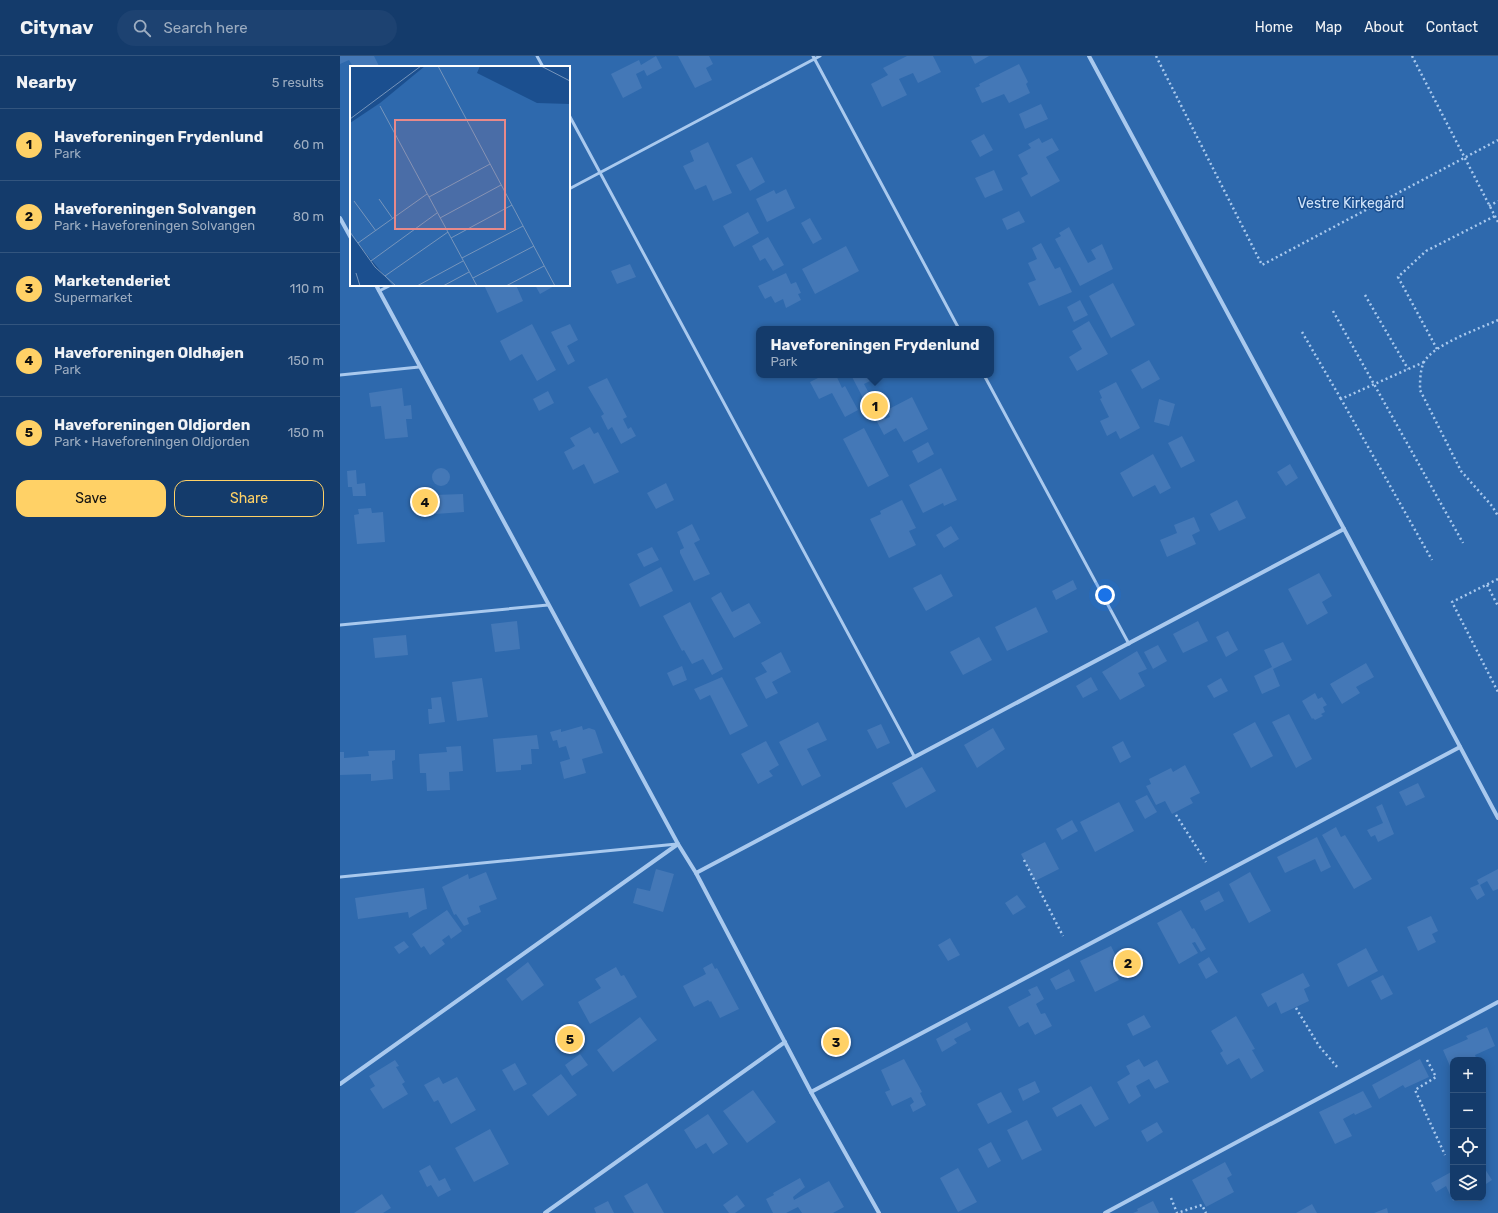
<!DOCTYPE html>
<meta charset="utf-8">
<style>
body{margin:0;font-family:Rubik,sans-serif;background:#1d4271;color:#f1f3f6}
.controls{position:absolute;right:12px;bottom:12px;display:grid;overflow:hidden;border-radius:8px;box-shadow:0 2px 10px #0003}
.controls button{width:36px;height:36px;display:grid;place-items:center;padding:0;border:0;border-bottom:1px solid #33557e;background:#143b6b;color:#f1f3f6;font:20px sans-serif}
.you{position:absolute;left:765px;top:539px;width:14px;height:14px;margin:-10px;border:3px solid #fff;border-radius:50%;background:#1a73e8;box-shadow:0 0 0 6px #1a73e833}
.badge{display:grid;place-items:center;width:26px;height:26px;border-radius:50%;background:#ffd166;color:#111;font-size:13px;font-weight:700}
.pin{position:absolute;translate:-50% -50%;border:2px solid #fff;box-shadow:0 1px 4px #0006}
.popup{position:absolute;left:416px;top:270px;width:238px;height:52px;box-sizing:border-box;display:grid;place-content:center;border-radius:8px;background:#143b6b;filter:drop-shadow(0 1px 3px #0005);font-size:13px;white-space:nowrap;color:#9dadc1}
.popup b{font-size:15px;color:#f1f3f6}
.popup::after{content:'';position:absolute;left:50%;top:100%;margin-left:-8px;border:8px solid transparent;border-top-color:#143b6b}
.list{margin:0;padding:0;list-style:none}
h2{display:flex;justify-content:space-between;align-items:center;height:52px;margin:0;padding:0 16px;font-size:17px}
h2 small{font-size:13px;font-weight:400;color:#9dadc1}
.list li{display:grid;grid-template-columns:26px 1fr auto;gap:12px;align-items:center;box-sizing:border-box;height:72px;padding:0 16px;border-top:1px solid #33557e}
.list b{display:block;font-size:15px;white-space:nowrap}
.list p{margin:0;font-size:13px;white-space:nowrap;color:#9dadc1}
.list em{font-size:13px;font-style:normal;color:#9dadc1}
.actions{display:flex;gap:8px;padding:12px 16px}
.actions a{flex:1;padding:9px 0;border:1px solid #ffd166;border-radius:12px;text-align:center;font-size:14px;color:#ffd166}
.actions .main{background:#ffd166;color:#111}
.icon{flex:none;width:22px;height:22px;fill:none;stroke:currentColor;stroke-width:2;stroke-linecap:round;stroke-linejoin:round}
.map{position:relative;flex:none;width:1158px;height:1157px;overflow:hidden}
header{display:flex;align-items:center;gap:24px;box-sizing:border-box;height:56px;padding:0 20px;background:#143b6b;border-bottom:1px solid #33557e}
header strong{font-size:19px}
nav{display:flex;gap:22px;margin-inline-start:auto;font-size:14px}
.search{width:280px;height:36px;background:#1d4271;display:flex;align-items:center;gap:10px;box-sizing:border-box;padding:0 14px;border-radius:22px;color:#9dadc1;font-size:15px}
main{display:flex}
aside{flex:1;background:#143b6b}
.map>svg:first-child{display:block}
.green{fill:#2e69ad;fill-rule:evenodd}
.building{fill:#4478b7}
.lines{fill:none;stroke-linecap:round;stroke-linejoin:round}
.path{stroke:#a9c9ee;stroke-width:2.5;stroke-dasharray:2 3;stroke-linecap:butt}
.lane{stroke:#a9c9ee;stroke-width:3}
.street{stroke:#a9c9ee;stroke-width:4}
.labels{text-anchor:middle;stroke-width:3;stroke-linejoin:round;paint-order:stroke}
.park-label{font-size:14px;fill:#cfe3fa;stroke:#1b4f8f}
.inset-road{fill:none;stroke:#7695bc;stroke-width:1}
.view{fill:#e88989;fill-opacity:0.15;stroke:#e88989;stroke-width:2}
.inset-edge{fill:none;stroke:#fff;stroke-width:2}
</style>
<header>
<strong>Citynav</strong>
<div class="search"><svg class="icon" aria-label="search" viewBox="0 0 24 24"><circle cx="10" cy="10" r="6"/><path d="M15 15l6 6"/></svg>Search here</div>
<nav><a>Home</a><a>Map</a><a>About</a><a>Contact</a></nav>
</header>
<main>
<aside>
<h2>Nearby<small>5 results</small></h2>
<ul class="list">
<li><span class="badge">1</span><div><b>Haveforeningen Frydenlund</b><p>Park</p></div><em>60 m</em></li>
<li><span class="badge">2</span><div><b>Haveforeningen Solvangen</b><p>Park · Haveforeningen Solvangen</p></div><em>80 m</em></li>
<li><span class="badge">3</span><div><b>Marketenderiet</b><p>Supermarket</p></div><em>110 m</em></li>
<li><span class="badge">4</span><div><b>Haveforeningen Oldhøjen</b><p>Park</p></div><em>150 m</em></li>
<li><span class="badge">5</span><div><b>Haveforeningen Oldjorden</b><p>Park · Haveforeningen Oldjorden</p></div><em>150 m</em></li>
</ul>
<div class="actions"><a class="main">Save</a><a>Share</a></div>
</aside>
<div class="map">
<svg width="1158" height="1157" viewBox="0 0 1158 1157">
<rect width="100%" height="100%" fill="#1b4f8f"/>
<path class="green" d="M0,0H1158V1157H0ZM11,11H229V229H11ZM419,273H651V319H419ZM1113,1004H1143V1142H1113Z"/>
<g class="building">
<polygon points="0,0 34,0 39,10 13,11 9,4 0,8"/>
<polygon points="316,0 322,12 307,20 304,14 296,18 302,32 283,42 271,18 299,4 301,9"/>
<polygon points="338,0 369,0 373,8 366,12 372,24 355,32"/>
<polygon points="567,0 593,0 601,16 578,27 573,17 559,23 567,39 542,51 531,28 548,19 543,12"/>
<polygon points="631,0 649,0 635,8"/>
<polygon points="679,8 688,26 686,28 690,37 669,47 664,38 642,47 635,32 640,30 639,28"/>
<polygon points="701,48 708,63 685,73 679,58"/>
<polygon points="644,78 653,94 640,101 631,85"/>
<polygon points="699,82 702,87 712,82 719,94 706,101 720,125 691,141 681,122 688,118 678,99 691,92 688,88"/>
<polygon points="368,86 392,137 373,145 366,129 355,134 343,110 354,105 350,95"/>
<polygon points="412,101 425,126 410,135 396,109"/>
<polygon points="654,114 663,134 645,142 635,122"/>
<polygon points="446,133 455,152 427,166 416,143 434,134 436,138"/>
<polygon points="679,155 685,166 667,174 662,163"/>
<polygon points="408,156 419,177 394,191 383,170"/>
<polygon points="470,162 482,183 473,188 461,167"/>
<polygon points="729,171 748,207 756,203 751,194 762,188 773,213 740,230 715,183 721,180 719,177"/>
<polygon points="428,181 444,209 433,215 425,202 420,205 412,190"/>
<polygon points="701,187 715,213 720,211 732,236 699,250 688,227 696,224 688,207 697,203 692,192"/>
<polygon points="506,190 519,215 475,238 462,213"/>
<polygon points="290,208 296,221 277,228 271,215"/>
<polygon points="446,217 451,228 456,226 461,237 458,238 461,244 446,252 443,243 435,247 431,240 425,243 418,230"/>
<polygon points="773,227 795,269 771,282 749,240"/>
<polygon points="144,229 176,229 183,245 157,257"/>
<polygon points="195,229 216,229 200,238"/>
<polygon points="740,244 748,259 734,266 727,251"/>
<polygon points="749,265 768,298 737,315 729,301 742,293 732,275"/>
<polygon points="192,268 216,314 197,325 182,298 170,305 160,285"/>
<polygon points="230,268 238,284 227,290 235,305 228,309 211,276"/>
<polygon points="809,304 820,323 802,333 791,314"/>
<polygon points="484,319 496,319 502,332 505,330 518,354 505,361 492,337 479,343 470,326"/>
<polygon points="511,319 526,319 530,325 524,328 530,339 523,342"/>
<polygon points="267,322 287,361 283,363 288,373 291,371 296,380 281,388 272,371 268,374 261,360 264,358 248,331"/>
<polygon points="776,326 800,372 780,383 776,375 767,380 760,365 769,361 760,343 762,342 759,335"/>
<polygon points="62,332 64,350 71,349 72,363 66,363 68,381 45,383 41,350 31,351 29,337"/>
<polygon points="208,335 214,347 199,355 193,343"/>
<polygon points="572,341 588,373 564,386 556,372 544,379 531,354 539,350 545,363 550,361 547,354"/>
<polygon points="819,343 835,348 829,370 814,366"/>
<polygon points="250,371 254,378 258,376 279,416 254,428 244,408 233,414 224,396 235,390 230,382"/>
<polygon points="524,372 549,420 528,431 503,383"/>
<polygon points="842,380 855,405 841,412 828,387"/>
<polygon points="588,386 594,398 578,407 572,395"/>
<polygon points="813,398 831,432 820,438 815,429 793,441 780,417"/>
<polygon points="950,408 958,422 946,430 937,416"/>
<circle cx="101" cy="421" r="9"/>
<polygon points="601,412 617,444 604,450 603,447 583,457 569,429"/>
<polygon points="16,414 17,428 25,427 26,440 13,440 12,431 8,431 7,415"/>
<polygon points="326,427 334,444 316,453 307,437"/>
<polygon points="123,438 124,456 95,458 95,456 83,456 83,442 94,441 94,439"/>
<polygon points="562,444 576,472 569,475 576,489 549,502 530,463 541,458 540,455"/>
<polygon points="897,444 906,462 879,475 870,458"/>
<polygon points="31,452 32,457 43,456 45,486 17,488 14,459 19,458 18,453"/>
<polygon points="854,461 860,475 852,479 856,488 827,501 820,484 837,477 834,469"/>
<polygon points="352,468 360,484 354,487 370,518 354,525 340,497 340,494 344,492 337,476"/>
<polygon points="611,470 619,483 604,492 596,479"/>
<polygon points="312,491 319,504 304,511 297,498"/>
<polygon points="321,511 333,535 300,551 289,528"/>
<polygon points="979,517 992,540 982,546 988,557 967,569 948,533"/>
<polygon points="601,518 613,540 586,555 573,532"/>
<polygon points="733,524 737,533 716,544 712,535"/>
<polygon points="381,536 392,556 409,547 421,567 394,582 371,542"/>
<polygon points="350,546 383,613 372,619 363,603 352,608 344,594 342,595 323,560"/>
<polygon points="696,551 708,576 667,595 655,571"/>
<polygon points="177,565 180,593 155,596 151,568"/>
<polygon points="858,565 868,585 843,597 833,578"/>
<polygon points="888,575 898,594 886,601 876,581"/>
<polygon points="66,579 68,599 35,602 33,582"/>
<polygon points="639,581 652,604 623,619 610,596"/>
<polygon points="943,586 952,604 933,613 940,630 922,638 914,620 932,611 924,594"/>
<polygon points="818,589 827,605 813,613 804,596"/>
<polygon points="797,595 807,613 798,617 805,630 780,644 762,616"/>
<polygon points="441,596 451,616 432,626 438,637 426,643 415,622 427,616 421,607"/>
<polygon points="1026,607 1034,621 1016,631 1020,637 1002,648 990,628"/>
<polygon points="342,610 347,624 333,630 327,617"/>
<polygon points="382,621 408,670 390,679 370,639 360,644 354,633"/>
<polygon points="751,621 758,634 743,642 736,630"/>
<polygon points="142,622 148,661 117,665 112,626"/>
<polygon points="881,622 888,635 874,642 867,630"/>
<polygon points="975,637 978,643 982,641 987,649 983,651 985,656 981,658 983,660 975,664 973,662 972,663 962,645"/>
<polygon points="101,641 105,666 89,668 88,653 92,653 91,642"/>
<polygon points="949,658 972,703 956,712 932,666"/>
<polygon points="478,666 487,684 467,693 481,720 462,730 439,686"/>
<polygon points="915,666 933,700 911,712 893,678"/>
<polygon points="541,668 550,687 537,693 527,674"/>
<polygon points="242,670 243,674 249,672 255,674 263,697 242,703 246,717 224,723 220,706 230,703 226,690 219,692 217,684 213,685 210,676 221,673 221,676"/>
<polygon points="653,672 665,693 637,712 624,689"/>
<polygon points="197,679 199,693 191,693 192,708 181,709 181,714 156,716 153,683"/>
<polygon points="426,685 439,709 429,715 433,720 418,728 401,698"/>
<polygon points="783,685 791,701 780,707 772,691"/>
<polygon points="121,690 123,715 109,716 110,734 87,735 86,717 80,717 79,698 107,696 106,691"/>
<polygon points="55,694 55,704 52,705 53,723 31,725 31,718 0,719 0,696 4,696 4,702 29,700 28,695"/>
<polygon points="845,709 860,737 850,742 853,747 832,758 825,745 816,749 806,730 811,728 809,723 831,712 833,716"/>
<polygon points="582,711 596,735 566,752 552,727"/>
<polygon points="1078,727 1085,741 1066,750 1059,736"/>
<polygon points="807,739 817,756 805,763 795,745"/>
<polygon points="779,746 794,775 755,796 740,766"/>
<polygon points="1042,748 1054,778 1038,786 1035,779 1031,781 1027,774 1043,767 1036,751"/>
<polygon points="732,764 738,775 722,784 716,773"/>
<polygon points="996,771 1001,781 1005,779 1032,823 1014,833 982,779"/>
<polygon points="977,781 991,811 981,816 975,803 945,817 937,801"/>
<polygon points="705,786 719,813 695,825 681,798"/>
<polygon points="316,813 334,818 323,856 293,847 297,832 310,835"/>
<polygon points="1158,813 1158,833 1153,835 1147,825 1140,829 1145,839 1137,844 1130,832 1139,828 1137,824"/>
<polygon points="146,816 157,843 139,850 141,856 127,862 129,868 124,870 116,858 114,859 102,831 128,818 129,823"/>
<polygon points="910,816 931,855 909,867 889,828"/>
<polygon points="84,832 87,853 83,854 69,862 68,856 18,863 15,842"/>
<polygon points="879,835 884,845 865,855 860,845"/>
<polygon points="677,839 686,851 673,859 665,847"/>
<polygon points="107,854 122,875 111,883 109,879 102,884 105,888 90,899 84,890 81,892 72,878"/>
<polygon points="841,854 852,873 854,872 866,893 861,896 855,886 852,887 858,897 839,908 817,867"/>
<polygon points="1091,860 1098,875 1092,878 1096,886 1078,895 1067,871"/>
<polygon points="610,882 620,899 608,905 598,889"/>
<polygon points="64,885 69,891 59,898 54,891"/>
<polygon points="771,890 777,902 770,905 779,924 755,936 740,905"/>
<polygon points="1026,892 1038,915 1008,931 997,908"/>
<polygon points="869,901 878,916 866,923 858,908"/>
<polygon points="188,906 204,929 182,945 166,923"/>
<polygon points="372,907 375,913 377,912 399,953 380,962 371,945 370,946 368,944 354,951 343,930 366,918 363,912"/>
<polygon points="276,911 281,920 284,919 297,941 250,968 238,946 261,932 255,923"/>
<polygon points="729,913 735,925 716,934 710,923"/>
<polygon points="963,917 970,930 964,933 969,945 941,958 936,946 928,951 921,938"/>
<polygon points="1043,919 1053,938 1041,944 1031,925"/>
<polygon points="697,930 704,943 696,948 701,958 705,957 712,970 695,979 688,966 679,971 668,951 691,939 688,934"/>
<polygon points="804,959 811,971 793,980 787,968"/>
<polygon points="896,960 915,993 912,994 924,1015 911,1023 899,1002 887,1009 880,997 883,995 871,975"/>
<polygon points="300,961 317,984 273,1016 257,994"/>
<polygon points="627,966 631,974 614,983 617,987 602,996 596,983"/>
<polygon points="1147,971 1155,990 1135,999 1137,1004 1113,1004 1113,1017 1103,994 1128,983 1126,980"/>
<polygon points="240,998 248,1009 232,1020 225,1009"/>
<polygon points="564,1003 582,1036 580,1037 586,1049 573,1056 570,1049 574,1046 571,1041 552,1050 545,1036 550,1034 541,1014"/>
<polygon points="799,1003 804,1011 817,1004 829,1026 815,1033 809,1023 796,1030 801,1040 789,1048 777,1026 790,1018 786,1010"/>
<polygon points="1080,1003 1089,1021 1065,1032 1063,1029 1039,1043 1032,1029"/>
<polygon points="55,1004 59,1010 56,1011 65,1026 62,1028 68,1038 43,1053 30,1033 35,1030 29,1020"/>
<polygon points="175,1007 187,1028 174,1035 162,1014"/>
<polygon points="221,1018 237,1039 208,1060 192,1039"/>
<polygon points="99,1021 103,1028 117,1021 136,1054 111,1068 98,1044 94,1046 84,1029"/>
<polygon points="695,1025 700,1036 683,1045 678,1033"/>
<polygon points="751,1030 769,1063 755,1071 741,1048 717,1061 712,1052"/>
<polygon points="413,1034 436,1066 407,1087 383,1055"/>
<polygon points="1023,1035 1032,1051 1015,1059 1014,1057 1003,1063 1012,1080 995,1088 979,1056"/>
<polygon points="661,1036 672,1056 648,1068 637,1048"/>
<polygon points="368,1058 388,1088 373,1098 366,1087 356,1093 344,1074"/>
<polygon points="687,1064 702,1094 682,1104 667,1074"/>
<polygon points="817,1066 823,1076 807,1086 801,1075"/>
<polygon points="150,1073 169,1108 134,1126 115,1092"/>
<polygon points="651,1086 661,1105 648,1112 638,1093"/>
<polygon points="885,1106 892,1119 887,1122 894,1136 866,1151 852,1124"/>
<polygon points="90,1109 99,1125 105,1122 111,1134 98,1141 91,1129 87,1131 79,1115"/>
<polygon points="1143,1110 1152,1124 1143,1130"/>
<polygon points="618,1112 637,1146 618,1156 600,1122"/>
<polygon points="1113,1115 1113,1142 1119,1142 1113,1145 1106,1130 1096,1136 1091,1127"/>
<polygon points="460,1122 465,1131 453,1141 454,1144 489,1125 504,1151 493,1157 462,1157 458,1151 446,1157 433,1157 426,1143 434,1139 433,1137"/>
<polygon points="307,1127 324,1157 294,1157 284,1140"/>
<polygon points="42,1138 51,1152 43,1157 14,1157"/>
<polygon points="397,1139 405,1150 395,1157 389,1157 383,1149"/>
<polygon points="268,1145 274,1157 256,1157 254,1152"/>
<polygon points="813,1145 819,1157 793,1157 798,1155 797,1153"/>
<polygon points="972,1148 977,1157 956,1157"/>
<polygon points="1047,1152 1048,1157 1034,1157"/>
</g>
<g class="lines">
<g class="path">
<polyline points="816,0 922,209 1158,84"/>
<polyline points="1072,0 1158,166"/>
<polyline points="1149,150 1158,145"/>
<polyline points="1025,239 1068,313"/>
<polyline points="993,255 1123,487"/>
<path d="M1158,264C1139,273 1094,288 1084,306C1080,314 1080,325 1080,334L1121,415L1152,450L1158,460"/>
<polyline points="962,276 1001,343"/>
<polyline points="1097,293 1058,221 1086,195 1155,160"/>
<polyline points="1084,306 1001,343 1092,504"/>
<polyline points="1158,523 1112,546 1158,636"/>
<polyline points="1147,529 1158,550"/>
<polyline points="836,759 866,806"/>
<polyline points="684,804 723,880"/>
<polyline points="956,952 979,990 998,1012"/>
<polyline points="1087,1004 1096,1021 1075,1034 1105,1099"/>
<polyline points="831,1142 837,1157 862,1149 866,1157"/>
</g>
<g class="lane">
<polyline points="197,0 203,11"/>
<polyline points="473,0 619,273"/>
<polyline points="229,59 574,700"/>
<polyline points="229,133 480,0"/>
<polyline points="39,235 51,229"/>
<polyline points="0,319 79,311"/>
<polyline points="644,319 789,588"/>
<polyline points="0,569 208,549"/>
<polyline points="0,821 337,788"/>
</g>
<g class="street">
<polyline points="749,0 1004,473 1158,762"/>
<polyline points="0,162 11,182"/>
<polyline points="36,229 338,788 356,817 471,1036 539,1157"/>
<path d="M356,817C572,701 789,588 1004,473"/>
<polyline points="0,1028 338,788"/>
<polyline points="471,1036 1120,691"/>
<polyline points="205,1157 445,986"/>
<polyline points="765,1157 1158,946"/>
</g>
</g>
<g class="labels">
<g class="park-label">
<text x="1011" y="152">Vestre Kirkegård</text>
</g>
</g>
<g transform="translate(10 10)">
<rect width="220" height="220" fill="#1b4f8f"/>
<path d="M75,0H130L127,7L187,37L220,38V220H43L0,168V57L30,37Z" fill="#2e69ad"/>
<path class="inset-road" d="M88,0L205,220M191,0L220,15M30,40L127,220M0,53L71,0M79,131L140,98M29,133L43,153M4,135L26,165M90,152L151,119M0,166L25,201L46,220M101,172L162,139M8,177L77,128M112,192L173,160M21,195L87,147M6,207L10,220M35,210L98,166M123,212L184,180M67,220L113,195M93,220L119,206M156,220L194,200"/>
<path class="view" d="M45,54H155V163H45Z"/>
<rect width="220" height="220" class="inset-edge"/>
</g>
</svg>
<div class="controls">
<button>+</button>
<button>−</button>
<button><svg class="icon" aria-label="locate" viewBox="0 0 24 24"><circle cx="12" cy="12" r="6"/><path d="M12 2v4M12 18v4M2 12h4M18 12h4"/></svg></button>
<button><svg class="icon" aria-label="layers" viewBox="0 0 24 24"><path d="M12 4l9 5-9 5-9-5zM3 14l9 5 9-5"/></svg></button>
</div>
<div class="you"></div>
<div class="pin badge" style="left:535px;top:350px">1</div>
<div class="popup"><b>Haveforeningen Frydenlund</b>Park</div>
<div class="pin badge" style="left:788px;top:907px">2</div>
<div class="pin badge" style="left:496px;top:986px">3</div>
<div class="pin badge" style="left:85px;top:446px">4</div>
<div class="pin badge" style="left:230px;top:983px">5</div>
</div>
</main>
